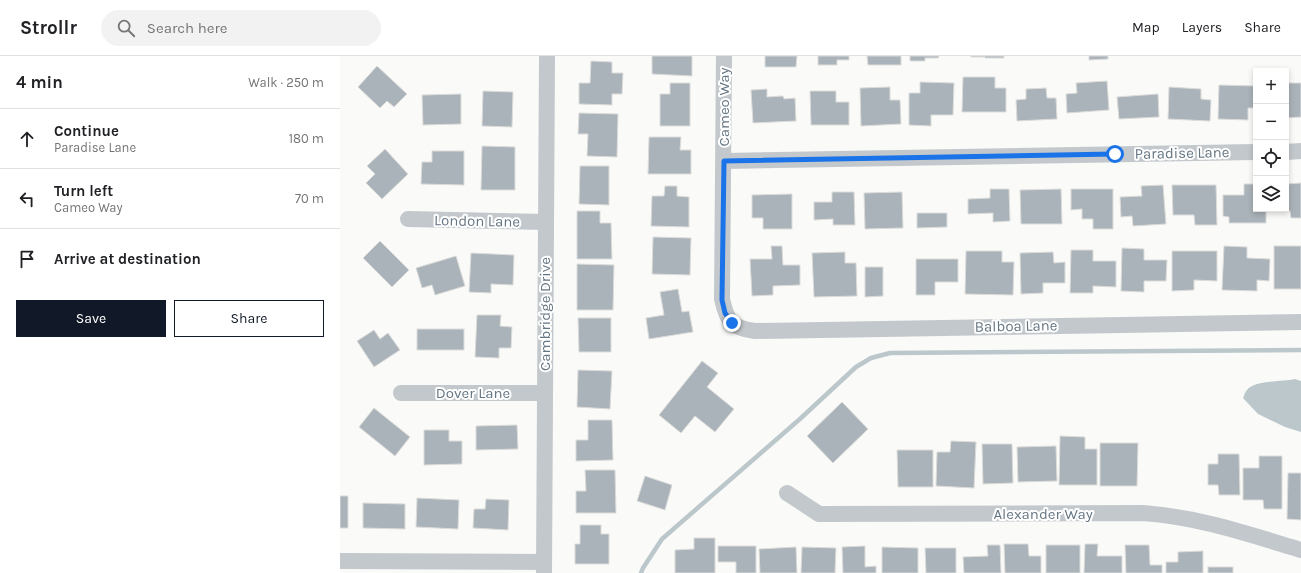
<!DOCTYPE html>
<meta charset="utf-8">
<style>
body{margin:0;font-family:Karla,sans-serif;background:#f2f2f2;color:#202124}
.controls{position:absolute;right:12px;top:12px;display:grid;overflow:hidden;border-radius:0px;box-shadow:0 2px 6px #0003}
.controls button{width:36px;height:36px;display:grid;place-items:center;padding:0;border:0;border-bottom:1px solid #e0e0e0;background:#fff;color:#202124;font:20px sans-serif}
.stop{position:absolute;width:12px;height:12px;margin:-9px;border:3px solid #1a73e8;border-radius:50%;background:#fff}
.stop.end{background:#1a73e8;border-color:#fff;box-shadow:0 1px 4px #0008}
.list{margin:0;padding:0;list-style:none}
h2{display:flex;justify-content:space-between;align-items:center;height:52px;margin:0;padding:0 16px;font-size:17px}
h2 small{font-size:13px;font-weight:400;color:#757577}
.list li{display:grid;grid-template-columns:26px 1fr auto;gap:12px;align-items:center;box-sizing:border-box;height:60px;padding:0 16px;border-top:1px solid #e0e0e0}
.list b{display:block;font-size:15px;white-space:nowrap}
.list p{margin:0;font-size:13px;white-space:nowrap;color:#757577}
.list em{font-size:13px;font-style:normal;color:#757577}
.actions{display:flex;gap:8px;padding:12px 16px}
.actions a{flex:1;padding:9px 0;border:1px solid #111827;border-radius:0px;text-align:center;font-size:14px;color:#111827}
.actions .main{background:#111827;color:#fff}
.icon{flex:none;width:22px;height:22px;fill:none;stroke:currentColor;stroke-width:2;stroke-linecap:round;stroke-linejoin:round}
.map{position:relative;flex:none;width:961px;height:517px;overflow:hidden}
header{display:flex;align-items:center;gap:24px;box-sizing:border-box;height:56px;padding:0 20px;background:#fff;border-bottom:1px solid #e0e0e0}
header strong{font-size:19px}
nav{display:flex;gap:22px;margin-inline-start:auto;font-size:14px}
.search{width:280px;height:36px;background:#f2f2f2;display:flex;align-items:center;gap:10px;box-sizing:border-box;padding:0 14px;border-radius:22px;color:#757577;font-size:15px}
main{display:flex}
aside{flex:1;background:#fff}
.map>svg:first-child{display:block}
.water{fill:#bbc7cb}
.lines{fill:none;stroke-linecap:round;stroke-linejoin:round}
.stream{stroke:#bbc7cb;stroke-width:4.5}
.building{fill:#aab3b9;stroke:#dcdcda}
.street{stroke:#c3c8cc;stroke-width:16}
.route{stroke:#1a73e8;stroke-width:5}
.labels{text-anchor:middle;stroke-width:4;stroke-linejoin:round;paint-order:stroke}
.street-label{font-size:15px;fill:#657683;stroke:#fff}
</style>
<header>
<strong>Strollr</strong>
<div class="search"><svg class="icon" aria-label="search" viewBox="0 0 24 24"><circle cx="10" cy="10" r="6"/><path d="M15 15l6 6"/></svg>Search here</div>
<nav><a>Map</a><a>Layers</a><a>Share</a></nav>
</header>
<main>
<aside>
<h2>4 min<small>Walk · 250 m</small></h2>
<ul class="list">
<li><svg class="icon" aria-label="ahead" viewBox="0 0 24 24"><path d="M12 20V5M6 11l6-6 6 6"/></svg><div><b>Continue</b><p>Paradise Lane</p></div><em>180 m</em></li>
<li><svg class="icon" aria-label="left" viewBox="0 0 24 24"><path d="M17 20v-9H6M10 6l-5 5 5 5"/></svg><div><b>Turn left</b><p>Cameo Way</p></div><em>70 m</em></li>
<li><svg class="icon" aria-label="arrive" viewBox="0 0 24 24"><path d="M6 21V4h12l-3 4 3 4H6"/></svg><div><b>Arrive at destination</b></div></li>
</ul>
<div class="actions"><a class="main">Save</a><a>Share</a></div>
</aside>
<div class="map">
<svg width="961" height="517" viewBox="0 0 961 517">
<rect width="100%" height="100%" fill="#fafaf8"/>
<path class="water" d="M955,323L961,325V376L945,371L918,358L903,342C904,340 905,336 907,334C914,324 943,326 955,323Z"/>
<g class="lines">
<polyline class="stream" points="301,517 303,512 322,483 461,362 516,311 531,302 550,297 961,294"/>
</g>
<g class="building">
<polygon points="312,0 352,0 352,20 312,18"/>
<polygon points="425,0 457,0 456,11 425,11"/>
<polygon points="478,0 509,0 509,4 497,4 497,9 478,9"/>
<polygon points="527,0 561,0 561,9 528,9"/>
<polygon points="570,0 599,0 598,2 585,2 585,5 570,5"/>
<polygon points="631,0 664,0 664,2 645,2 645,1 631,1"/>
<polygon points="749,0 768,0 768,3 749,4"/>
<polygon points="251,5 272,6 272,17 283,17 282,38 272,38 272,49 239,48 239,27 250,27"/>
<polygon points="37,10 67,38 54,51 47,45 40,52 18,31"/>
<polygon points="623,21 655,21 655,32 666,32 666,56 622,56"/>
<polygon points="767,25 769,54 727,57 726,38 737,37 736,27"/>
<polygon points="580,26 614,27 613,59 591,59 591,70 569,69 569,37 580,37"/>
<polygon points="330,27 350,27 350,70 320,70 320,38 330,38"/>
<polygon points="946,27 961,27 961,61 946,62"/>
<polygon points="879,29 916,30 916,52 908,52 908,64 878,63"/>
<polygon points="550,31 550,44 560,44 561,68 521,70 520,32"/>
<polygon points="829,31 861,33 861,43 871,44 870,65 828,63"/>
<polygon points="706,32 707,42 716,42 717,63 677,65 676,44 686,43 686,33"/>
<polygon points="427,33 427,41 443,40 444,43 455,42 456,65 413,67 411,34"/>
<polygon points="143,35 173,36 172,71 142,70"/>
<polygon points="470,35 496,35 496,46 509,46 509,69 471,69"/>
<polygon points="121,38 121,68 83,69 82,39"/>
<polygon points="818,38 819,61 779,63 777,41"/>
<polygon points="239,57 278,58 277,101 247,100 248,78 238,78"/>
<polygon points="309,81 341,81 340,94 351,94 351,118 308,118"/>
<polygon points="142,90 175,91 175,134 141,134"/>
<polygon points="45,93 68,118 42,143 26,127 35,118 27,110"/>
<polygon points="92,95 124,95 124,129 81,128 82,106 92,106"/>
<polygon points="240,110 269,110 269,149 239,148"/>
<polygon points="961,127 961,162 951,162 950,155 935,155 935,153 946,153 946,128"/>
<polygon points="904,128 916,128 916,153 926,153 926,167 889,167 889,161 883,160 883,139 904,139"/>
<polygon points="823,129 826,168 793,170 792,160 781,161 780,141 802,140 801,130"/>
<polygon points="832,129 876,129 877,169 855,169 854,159 833,159"/>
<polygon points="325,130 337,130 337,140 349,141 349,171 311,170 312,140 324,140"/>
<polygon points="650,133 669,133 670,165 653,166 653,157 628,158 628,143 650,142"/>
<polygon points="721,133 722,168 681,168 680,134"/>
<polygon points="731,133 773,133 773,173 753,173 753,163 742,163 742,153 731,154"/>
<polygon points="492,136 514,136 515,169 493,169 493,163 474,164 474,146 492,146"/>
<polygon points="562,136 563,172 525,173 524,137"/>
<polygon points="452,138 452,173 423,173 423,162 412,162 412,139"/>
<polygon points="237,155 260,155 260,167 271,167 272,203 237,203"/>
<polygon points="577,157 607,157 607,171 577,172"/>
<polygon points="313,181 351,182 350,219 312,218"/>
<polygon points="40,185 69,214 52,231 23,202"/>
<polygon points="431,190 442,190 443,209 460,209 460,229 433,230 433,239 412,240 410,203 432,203"/>
<polygon points="884,190 907,191 907,202 930,203 929,225 917,224 917,235 882,234"/>
<rect x="934" y="190" width="27" height="43"/>
<polygon points="782,192 804,193 804,204 827,204 826,225 804,225 804,236 781,235"/>
<polygon points="731,194 753,194 753,205 776,205 776,231 753,230 753,237 730,237"/>
<polygon points="626,195 662,195 662,206 674,206 673,239 625,238"/>
<polygon points="832,195 877,195 877,225 854,224 854,234 832,235"/>
<polygon points="505,196 505,207 516,207 517,240 474,241 472,197"/>
<polygon points="713,196 714,207 725,206 725,227 703,227 703,237 681,238 680,197"/>
<polygon points="131,197 174,199 173,229 151,228 151,237 129,236"/>
<polygon points="116,200 125,230 95,239 92,229 82,232 76,212"/>
<polygon points="576,203 618,203 618,226 595,226 595,239 576,239"/>
<polygon points="237,208 274,209 273,254 237,254"/>
<polygon points="525,211 543,211 543,240 525,241"/>
<polygon points="338,233 342,256 349,255 353,276 309,283 306,262 324,259 320,236"/>
<polygon points="137,259 161,259 160,270 172,271 171,292 159,292 159,302 135,301"/>
<polygon points="238,262 271,262 271,296 239,296"/>
<rect x="77" y="273" width="47" height="21"/>
<polygon points="34,274 40,283 48,277 60,294 34,311 17,285"/>
<polygon points="362,305 378,317 367,331 394,353 375,376 355,360 341,377 319,359"/>
<polygon points="238,314 272,315 270,353 237,351"/>
<polygon points="502,346 528,373 493,407 467,380"/>
<polygon points="34,352 70,381 55,400 19,371"/>
<polygon points="248,364 272,364 273,404 236,405 236,384 248,384"/>
<polygon points="177,369 178,393 136,394 136,370"/>
<polygon points="84,374 109,374 109,385 122,385 122,408 84,409"/>
<polygon points="720,380 745,381 745,393 757,393 757,429 719,429"/>
<polygon points="611,385 636,386 634,432 596,430 597,396 610,396"/>
<polygon points="760,387 798,387 797,430 760,430"/>
<polygon points="642,388 672,388 673,427 643,428"/>
<polygon points="716,390 717,425 678,426 677,391"/>
<polygon points="557,394 593,394 593,431 558,431"/>
<polygon points="878,398 899,398 900,439 879,439 878,429 868,429 868,408 878,408"/>
<polygon points="919,400 942,400 942,453 924,453 923,444 903,444 903,412 919,412"/>
<polygon points="245,414 275,414 276,457 236,457 236,435 246,435"/>
<polygon points="948,417 961,417 961,464 947,463"/>
<polygon points="305,420 332,429 325,454 297,445"/>
<rect x="0" y="440" width="8" height="32"/>
<polygon points="77,442 119,444 118,473 76,471"/>
<polygon points="146,443 169,444 168,474 133,472 134,453 145,453"/>
<polygon points="23,447 65,448 65,473 23,472"/>
<polygon points="240,469 261,469 261,478 269,478 269,508 235,508 235,488 240,488"/>
<polygon points="354,482 375,482 375,517 335,517 335,494 354,493"/>
<polygon points="664,488 688,488 689,500 701,500 701,517 665,517"/>
<polygon points="745,488 758,488 757,500 782,500 782,517 744,517"/>
<polygon points="647,489 660,489 661,517 624,517 623,501 648,500"/>
<rect x="706" y="489" width="34" height="28"/>
<polygon points="785,489 809,489 810,509 822,509 822,517 786,517"/>
<polygon points="378,490 416,490 416,517 396,517 396,506 378,506"/>
<polygon points="525,490 525,511 536,510 536,517 503,517 502,491"/>
<polygon points="456,491 457,517 420,517 419,493"/>
<polygon points="462,491 496,492 495,517 461,517"/>
<polygon points="542,491 578,492 578,517 542,517"/>
<polygon points="585,492 616,492 616,517 586,517"/>
<polygon points="863,495 863,517 826,517 826,506 838,506 838,496"/>
<rect x="868" y="511" width="25" height="6"/>
</g>
<g class="lines">
<g class="street">
<path d="M384,0L382,243C387,266 392,272 415,275L961,266"/>
<polyline points="946,96 961,95"/>
<polyline points="384,105 916,96"/>
<polyline points="68,163 206,166"/>
<polyline points="61,337 204,337"/>
<path d="M447,437L479,458L803,457C859,461 908,478 961,494"/>
<polyline points="0,505 204,506"/>
<polyline points="204,517 207,0"/>
</g>
</g>
<g class="lines">
<polyline class="route" points="392,267 385,257 382,244 384,105 775,98"/>
</g>
<g class="labels">
<g class="street-label">
<text transform="translate(384 51) rotate(-90)" y="5">Cameo Way</text>
<text transform="translate(842 97) rotate(-1)" y="5">Paradise Lane</text>
<text transform="translate(137 165) rotate(1)" y="5">London Lane</text>
<text transform="translate(205 258) rotate(-90)" y="5">Cambridge Drive</text>
<text transform="translate(676 270) rotate(-1)" y="5">Balboa Lane</text>
<text x="133" y="342">Dover Lane</text>
<text x="703" y="463">Alexander Way</text>
</g>
</g>
</svg>
<div class="controls">
<button>+</button>
<button>−</button>
<button><svg class="icon" aria-label="locate" viewBox="0 0 24 24"><circle cx="12" cy="12" r="6"/><path d="M12 2v4M12 18v4M2 12h4M18 12h4"/></svg></button>
<button><svg class="icon" aria-label="layers" viewBox="0 0 24 24"><path d="M12 4l9 5-9 5-9-5zM3 14l9 5 9-5"/></svg></button>
</div>
<div class="stop" style="left:775px;top:98px"></div>
<div class="stop end" style="left:392px;top:267px"></div>
</div>
</main>
